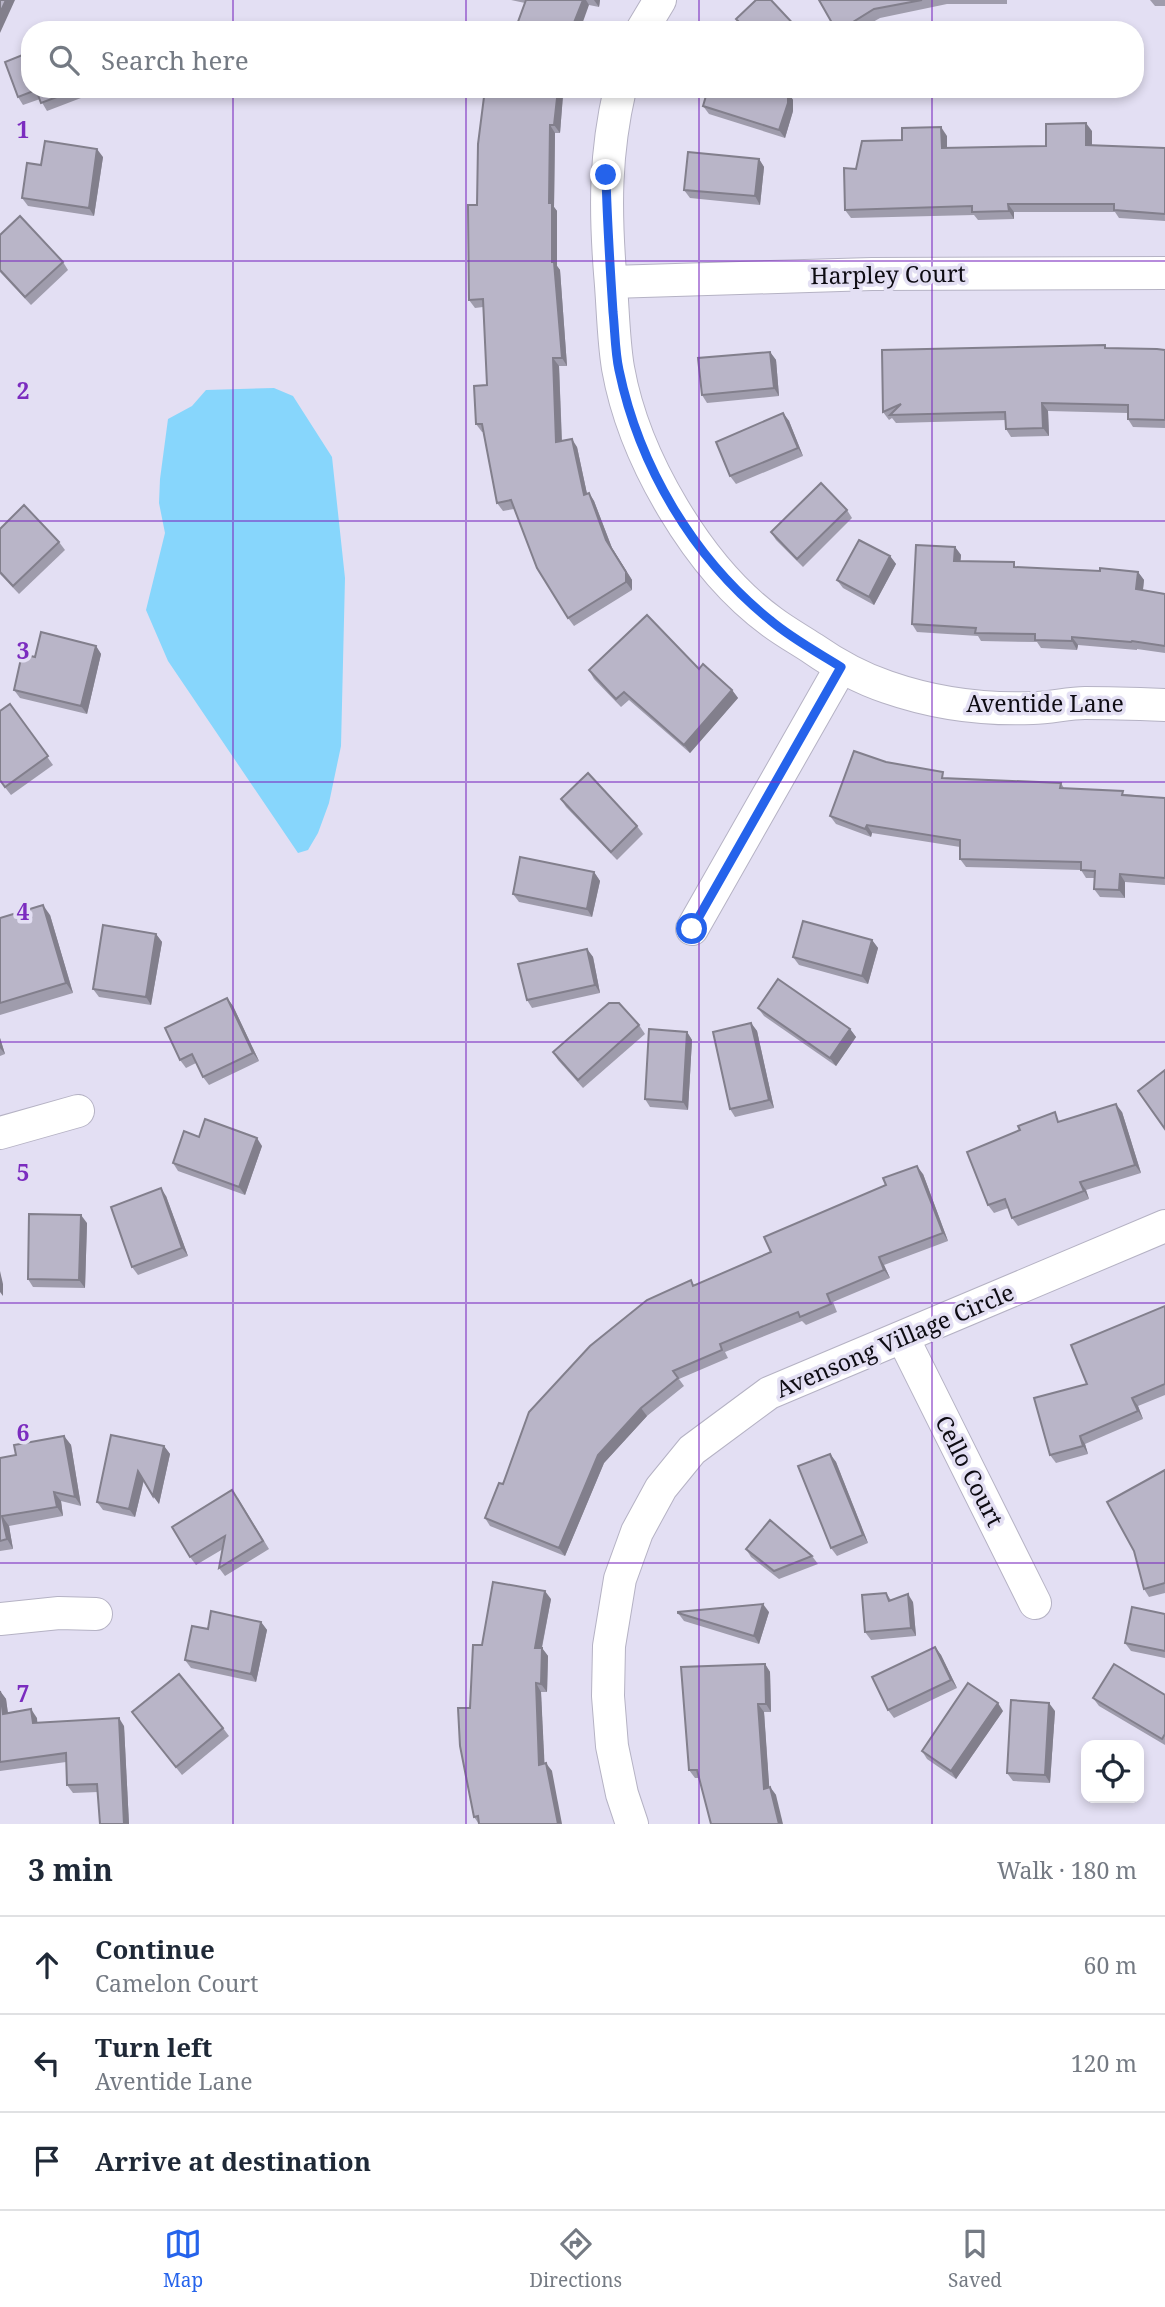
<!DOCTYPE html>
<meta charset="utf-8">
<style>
body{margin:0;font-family:"Noto Serif",serif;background:#f2f2f3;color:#1f2937}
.controls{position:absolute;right:21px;bottom:21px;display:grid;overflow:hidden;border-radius:14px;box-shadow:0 4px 10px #0003}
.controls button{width:63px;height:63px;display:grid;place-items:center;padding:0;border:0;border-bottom:2px solid #e0e1e3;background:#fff;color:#1f2937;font:35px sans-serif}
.stop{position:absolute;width:21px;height:21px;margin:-16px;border:5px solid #2563eb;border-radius:50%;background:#fff}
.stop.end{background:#2563eb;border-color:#fff;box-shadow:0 2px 7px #0008}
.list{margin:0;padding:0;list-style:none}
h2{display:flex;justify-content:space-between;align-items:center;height:91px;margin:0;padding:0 28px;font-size:30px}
h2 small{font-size:23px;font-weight:400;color:#747a83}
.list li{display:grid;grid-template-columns:46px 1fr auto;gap:21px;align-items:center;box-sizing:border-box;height:98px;padding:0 28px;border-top:2px solid #e0e1e3}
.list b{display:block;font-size:26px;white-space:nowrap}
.list p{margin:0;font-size:23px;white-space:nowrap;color:#747a83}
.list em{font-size:23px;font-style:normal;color:#747a83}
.icon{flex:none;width:38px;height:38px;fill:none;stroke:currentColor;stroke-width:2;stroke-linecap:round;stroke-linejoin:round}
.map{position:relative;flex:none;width:1165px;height:1824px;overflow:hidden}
.search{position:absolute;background:#fff;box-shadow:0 4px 10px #0003;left:21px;right:21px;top:21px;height:77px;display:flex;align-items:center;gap:18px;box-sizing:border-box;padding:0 24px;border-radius:28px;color:#747a83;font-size:26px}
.sheet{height:385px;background:#fff}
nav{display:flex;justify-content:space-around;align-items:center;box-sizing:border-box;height:98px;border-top:2px solid #e0e1e3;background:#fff;font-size:19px;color:#747a83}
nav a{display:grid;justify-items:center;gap:4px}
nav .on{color:#2563eb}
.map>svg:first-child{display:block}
.water{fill:#87d6fc}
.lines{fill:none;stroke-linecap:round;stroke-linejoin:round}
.minor-casing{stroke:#b5b2c4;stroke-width:34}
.minor{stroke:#fff;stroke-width:32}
.wall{fill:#9f9cac}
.shaded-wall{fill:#827f8c}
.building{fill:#b9b5c8;stroke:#827f8c;stroke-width:2}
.route{stroke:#2563eb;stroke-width:9}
.grid{fill:none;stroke:#7b2cbf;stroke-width:2;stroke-opacity:0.55}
.labels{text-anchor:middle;stroke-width:7;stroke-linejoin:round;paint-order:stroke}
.street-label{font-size:23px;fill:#0e0c13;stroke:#e3dff3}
.grid-label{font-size:23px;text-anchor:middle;font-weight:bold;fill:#7b2cbf;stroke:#e3dff3;stroke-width:7;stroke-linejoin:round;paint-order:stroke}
</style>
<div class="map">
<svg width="1165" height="1824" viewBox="0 0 1165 1824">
<rect width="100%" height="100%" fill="#e3dff3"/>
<polygon class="water" points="274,388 293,396 332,457 345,578 341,746 329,803 318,833 308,850 298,853 168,661 146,610 165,533 159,503 160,479 168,419 192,406 206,390"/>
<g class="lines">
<g class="minor-casing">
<g id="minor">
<polyline points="642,30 660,0"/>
<path d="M620,89C605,154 605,207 610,273C613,305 613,338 618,368C634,458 698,568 772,622C784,631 798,639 812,648C835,664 860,678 887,687C933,703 984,710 1033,708C1050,708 1068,703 1085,703C1112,703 1139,704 1165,705"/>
<polyline points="611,282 872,274 1165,273"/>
<polyline points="692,929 841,667"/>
<polyline points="0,1133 78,1111"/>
<polyline points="903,1338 1035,1603"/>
<polyline points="0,1619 59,1613 96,1614"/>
<polyline points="632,1824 622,1794 612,1746 608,1696 609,1646 620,1579 637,1532 661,1488 692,1450 769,1393 1165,1226"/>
</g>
</g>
<use href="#minor" class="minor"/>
</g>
<g class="wall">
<polygon points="511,0 600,0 599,7 589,5 525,3"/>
<polygon points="819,0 1007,0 1007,4 947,4 880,18 859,30 836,30"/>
<polygon points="1150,0 1165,0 1165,6 1155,6"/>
<polygon points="30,89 93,89 94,93 47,111 40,99 23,105 18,97"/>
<polygon points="788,92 793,100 793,111 785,138 709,114 703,106"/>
<polygon points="563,95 560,133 555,133 554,207 557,211 557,266 560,270 567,366 559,366 562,440 577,447 587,494 589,493 594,501 612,548 632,580 632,590 574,626 568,618 514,509 503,511 497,503 484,432 482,432 476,424 487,385 483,307 475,308 469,300 477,205"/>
<polygon points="1092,131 1092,145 1165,148 1165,221 1119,218 1115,212 1014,212 1014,219 978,220 974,215 851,218 845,210 856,169 902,140 947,136 947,148 1046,146"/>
<polygon points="103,157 94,216 28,206 22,198 41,165"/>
<polygon points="759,159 764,167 760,205 690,198 684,190"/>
<polygon points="0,235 63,262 68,270 31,305 0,272"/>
<polygon points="1107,348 1165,350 1165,428 1133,427 1128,419 1128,413 1048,411 1049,436 1011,437 1006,429 1006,420 896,423 892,418 889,420 883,412 882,350"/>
<polygon points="770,352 776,360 779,396 707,403 702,395"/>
<polygon points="783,413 789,421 803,456 736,484 730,476"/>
<polygon points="847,510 852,518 803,567 776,540 771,532"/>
<polygon points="0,529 59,542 65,550 19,594 0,574"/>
<polygon points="955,547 961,555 960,561 1018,567 1138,572 1144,580 1143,590 1165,594 1165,653 1137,649 1137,650 1078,645 1077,650 1041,648 1037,642 981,641 978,636 917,632 912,624"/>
<polygon points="890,556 896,564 874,605 843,588 837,580"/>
<polygon points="96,646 101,654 87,714 20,698 14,690"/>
<polygon points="699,669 732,690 738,698 690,753 629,700 621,707 594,679 589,670"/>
<polygon points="10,704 53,765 11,795 0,781"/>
<polygon points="948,779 1061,783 1064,788 1165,798 1165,885 1125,882 1125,898 1100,897 1094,889 1095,878 1086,878 1081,870 966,867 960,859 960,847 872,833 871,837 836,824 830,816"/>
<polygon points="561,799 637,826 643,834 617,860 566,807"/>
<polygon points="594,872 600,881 592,917 519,902 513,894"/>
<polygon points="50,915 73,993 0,1015 0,977"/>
<polygon points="156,934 162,942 151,1005 99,997 93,989"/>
<polygon points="872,940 878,948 868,984 799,965 793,957"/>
<polygon points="587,949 593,957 600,993 532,1008 527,1000"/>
<polygon points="227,998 233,1006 259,1061 209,1085 203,1077 196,1063 186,1068 180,1060"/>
<polygon points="758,1008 850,1029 856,1037 836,1066 764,1016"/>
<polygon points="751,1023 757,1031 774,1108 735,1117 730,1109"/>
<polygon points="639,1025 645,1034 583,1088 558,1060 553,1052"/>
<polygon points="687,1032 692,1040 688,1110 650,1107 645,1099"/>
<polygon points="0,1038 5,1054 0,1056"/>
<polygon points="1122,1112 1141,1173 1086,1190 1089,1199 1018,1226 1012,1218 1008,1208 994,1213 988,1205 1061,1122"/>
<polygon points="199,1137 262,1146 245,1195 178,1171 173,1163"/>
<polygon points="923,1174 948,1241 884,1265 890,1278 833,1302 837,1312 806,1325 802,1321 725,1352 728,1358 679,1379 684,1386 647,1416 604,1463 565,1556 490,1526 485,1518 503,1484 691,1280 694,1285 771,1252"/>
<polygon points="166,1196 188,1256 138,1275 132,1267"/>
<polygon points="87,1223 85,1288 33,1287 28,1279"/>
<polygon points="1165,1306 1165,1395 1138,1406 1143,1419 1085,1444 1088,1454 1056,1463 1050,1455 1087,1384"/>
<polygon points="64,1436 71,1445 81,1506 61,1501 63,1516 9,1526 13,1549 0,1551 0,1458 16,1455"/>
<polygon points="164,1446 170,1454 159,1504 144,1480 135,1517 103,1510 97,1502"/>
<polygon points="830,1454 836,1462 868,1543 837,1556 831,1548"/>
<polygon points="1165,1470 1165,1593 1149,1597 1144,1589"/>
<polygon points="238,1498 269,1549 225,1576 219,1568 223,1549 196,1565 190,1557"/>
<polygon points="746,1549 812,1556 818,1564 779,1579 751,1557"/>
<polygon points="886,1593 891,1600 913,1602 916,1636 871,1640 865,1632"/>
<polygon points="551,1599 542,1648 548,1656 547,1692 541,1692 544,1764 552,1771 479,1824 474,1817 482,1645"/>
<polygon points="769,1612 759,1644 684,1621 678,1613"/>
<polygon points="1165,1614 1165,1658 1131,1651 1125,1643"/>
<polygon points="261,1622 267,1630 256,1682 191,1668 185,1660 208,1629"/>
<polygon points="935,1647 941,1655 957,1688 894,1718 888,1710"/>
<polygon points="765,1664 770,1672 771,1712 764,1712 769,1787 770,1787 776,1795 699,1778 695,1778 689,1770"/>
<polygon points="0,1691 6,1699 8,1713 37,1718 37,1722 124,1726 129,1824 100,1824 98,1792 73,1793 67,1785 66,1762 0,1771"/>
<polygon points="1165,1695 1165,1745 1099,1706 1093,1698"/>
<polygon points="1003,1711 956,1779 927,1759 922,1751"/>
<polygon points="1055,1711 1050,1783 1013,1781 1007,1773"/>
<polygon points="132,1712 223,1728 229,1736 182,1775"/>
</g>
<g class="shaded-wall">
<polygon points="6,0 15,0 0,33 0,13"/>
<polygon points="583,0 586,0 589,5 580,30 571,30"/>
<polygon points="594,0 600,0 599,7"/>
<polygon points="558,89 559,89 563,95 560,133 554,125"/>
<polygon points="788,92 793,100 793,111 785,138 779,130"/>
<polygon points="1086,123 1092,131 1092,153 1086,145"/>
<polygon points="550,125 555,133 554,207 557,211 557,266 560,270 567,366 562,358 552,262 549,203"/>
<polygon points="941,127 947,136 947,156 942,148"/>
<polygon points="97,149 103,157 94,216 89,208"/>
<polygon points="759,159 764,167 760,205 755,196"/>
<polygon points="1008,204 1014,212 1014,219 1009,211"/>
<polygon points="770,352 776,360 779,396 774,388"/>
<polygon points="553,358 559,366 562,450 556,442"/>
<polygon points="1042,403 1048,411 1049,436 1043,428"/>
<polygon points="783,413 789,421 803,456 798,448"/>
<polygon points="572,439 577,447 589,503 584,495"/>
<polygon points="589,493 594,501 612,548 632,580 632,590 626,582 606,540"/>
<polygon points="955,547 961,555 960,569 954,561"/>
<polygon points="890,556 896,564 874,605 869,597"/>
<polygon points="1138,572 1144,580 1142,597 1136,589"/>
<polygon points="1072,637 1078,645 1077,650 1072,641"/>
<polygon points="96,646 101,654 87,714 81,706"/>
<polygon points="732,690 738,698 690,753 684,745"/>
<polygon points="867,825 872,833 871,837 865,829"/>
<polygon points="594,872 600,881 592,917 587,909"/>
<polygon points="1120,874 1125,882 1125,898 1119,890"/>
<polygon points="43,905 50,915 73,993 66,983"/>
<polygon points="156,934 162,942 151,1005 146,997"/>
<polygon points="872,940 878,948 868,984 862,976"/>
<polygon points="587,949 593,957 600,993 595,985"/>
<polygon points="227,998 233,1006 259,1061 253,1053"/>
<polygon points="751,1023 757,1031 774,1108 769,1100"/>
<polygon points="850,1029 856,1037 836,1066 830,1058"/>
<polygon points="687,1032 692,1040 688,1110 683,1102"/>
<polygon points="0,1038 5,1054 0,1048"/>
<polygon points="1116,1104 1122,1112 1141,1173 1135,1165"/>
<polygon points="257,1138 262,1146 245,1195 239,1187"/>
<polygon points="917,1166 923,1174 948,1241 943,1233"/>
<polygon points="1080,1182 1086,1190 1089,1199 1084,1191"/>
<polygon points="161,1188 166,1196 188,1256 182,1248"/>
<polygon points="81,1215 87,1223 85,1288 79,1280"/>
<polygon points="879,1257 884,1265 890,1278 884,1270"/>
<polygon points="0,1271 3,1284 3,1296 0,1292"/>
<polygon points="1132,1398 1138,1406 1143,1419 1138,1411"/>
<polygon points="641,1408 647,1416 604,1463 565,1556 559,1548 598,1455"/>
<polygon points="64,1436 71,1445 81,1506 75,1497"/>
<polygon points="1080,1436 1085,1444 1088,1454 1083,1446"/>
<polygon points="164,1446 170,1454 159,1504 153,1496"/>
<polygon points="830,1454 836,1462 868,1543 863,1535"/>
<polygon points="138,1471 144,1479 135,1517 129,1509"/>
<polygon points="54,1492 61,1501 63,1516 57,1507"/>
<polygon points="2,1516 9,1526 13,1549 7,1539"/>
<polygon points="545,1591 551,1599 540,1656 535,1648"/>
<polygon points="908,1594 913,1602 916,1636 911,1628"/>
<polygon points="763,1604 769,1612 759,1644 754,1636"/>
<polygon points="261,1622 267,1630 256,1682 251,1674"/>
<polygon points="935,1647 941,1655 957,1688 951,1680"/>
<polygon points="542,1648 548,1656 547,1692 541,1684"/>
<polygon points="765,1664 770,1672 771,1712 766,1704"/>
<polygon points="536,1683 541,1692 545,1773 539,1765"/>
<polygon points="0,1691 6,1699 9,1722 3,1714"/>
<polygon points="998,1703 1003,1711 956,1779 951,1771"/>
<polygon points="1049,1703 1055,1711 1050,1783 1045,1775"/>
<polygon points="758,1704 764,1712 770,1797 764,1789"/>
<polygon points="31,1709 37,1718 38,1731 33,1723"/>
<polygon points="119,1718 124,1726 129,1824 124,1824"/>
<polygon points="546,1763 552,1771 562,1824 558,1824"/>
<polygon points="770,1787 776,1795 783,1824 779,1824"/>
</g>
<g class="building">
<polygon points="0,0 6,0 0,13"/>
<polygon points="526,0 583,0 571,30 515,30"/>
<polygon points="756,0 771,0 799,30 747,30 736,19"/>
<polygon points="819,0 922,0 874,9 840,30 836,30"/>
<polygon points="30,52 30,89 78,89 41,103 36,90 18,97 5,62"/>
<polygon points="485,89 558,89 554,125 550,125 549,203 552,203 552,262 554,262 562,358 553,358 556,442 572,439 584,495 589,493 606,540 626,572 626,582 568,618 537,568 511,500 497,503 482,424 476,424 474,386 487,385 483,299 469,300 468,205 477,205 478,144"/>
<polygon points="708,89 779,89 788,92 788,103 779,130 703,106"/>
<polygon points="1086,123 1086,145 1165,148 1165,214 1114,210 1114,204 1008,204 1009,211 972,212 972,206 845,210 844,168 856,169 862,141 902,140 902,128 941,127 942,148 1046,146 1046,124"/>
<polygon points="45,141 97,149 89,208 22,198 27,163 41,165"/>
<polygon points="688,152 759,159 755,196 684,190"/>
<polygon points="20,216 63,262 25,297 0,270 0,235"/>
<polygon points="1105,345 1105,348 1157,349 1165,350 1165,420 1128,419 1128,405 1042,403 1043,428 1006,429 1005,412 890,415 901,404 883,412 882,350"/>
<polygon points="770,352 774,388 702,395 698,358"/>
<polygon points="783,413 798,448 730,476 716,442"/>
<polygon points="821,483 847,510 797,559 771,532"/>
<polygon points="24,505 59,542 13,586 0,572 0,529"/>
<polygon points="859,540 890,556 869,597 837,580"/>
<polygon points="916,545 955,547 954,561 1014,562 1014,567 1100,571 1100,568 1138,572 1136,589 1165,594 1165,646 1132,641 1131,642 1072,637 1072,641 1035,640 1035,634 975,633 976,628 912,624"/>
<polygon points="647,615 699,669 703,664 732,690 684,745 624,692 616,699 589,670"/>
<polygon points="41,632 96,646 81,706 14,690 22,654 35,657"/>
<polygon points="10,704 48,756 5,787 0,780 0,711"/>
<polygon points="854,751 886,762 943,772 942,778 1061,783 1060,788 1123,791 1122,795 1165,798 1165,878 1120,874 1119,890 1094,889 1095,871 1081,870 1081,862 960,859 960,840 867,825 865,829 830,816"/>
<polygon points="588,773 637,826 611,852 561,799"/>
<polygon points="520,857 594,872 587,909 513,894"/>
<polygon points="43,905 66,983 0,1003 0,918"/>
<polygon points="803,921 872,940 862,976 793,957"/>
<polygon points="103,925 156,934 146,997 93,989"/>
<polygon points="587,949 595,985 527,1000 518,964"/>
<polygon points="778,979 850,1029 830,1058 758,1008"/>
<polygon points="227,998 253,1053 203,1077 192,1054 180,1060 165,1028"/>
<polygon points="609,1003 619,1003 639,1025 578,1080 553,1052"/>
<polygon points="751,1023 769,1100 730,1109 713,1032"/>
<polygon points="649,1029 687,1032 683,1102 645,1099"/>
<polygon points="1165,1070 1165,1129 1138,1091"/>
<polygon points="1116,1104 1135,1165 1080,1182 1084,1191 1012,1218 1005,1199 988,1205 967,1152 1020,1130 1018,1126 1055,1112 1058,1122"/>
<polygon points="205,1119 257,1138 239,1187 173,1163 184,1131 199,1137"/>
<polygon points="917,1166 943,1233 879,1257 884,1270 827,1294 831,1304 800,1317 798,1312 720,1344 722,1350 673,1371 678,1378 641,1408 598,1455 559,1548 485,1518 499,1483 503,1484 529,1412 590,1346 647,1300 691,1280 693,1286 771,1252 764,1237 886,1185 883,1178"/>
<polygon points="161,1188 182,1248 132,1267 111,1207"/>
<polygon points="29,1214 81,1215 79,1280 28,1279"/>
<polygon points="1165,1306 1165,1384 1132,1398 1138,1411 1080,1436 1083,1446 1050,1455 1034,1398 1087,1384 1071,1345"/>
<polygon points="111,1435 164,1446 153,1496 138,1471 129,1509 97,1502"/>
<polygon points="64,1436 75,1497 54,1492 57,1507 2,1516 7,1539 0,1541 0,1458 16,1455 14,1445"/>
<polygon points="830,1454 863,1535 831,1548 798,1466"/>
<polygon points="1165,1470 1165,1583 1144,1589 1134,1551 1107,1502"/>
<polygon points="232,1490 263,1541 219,1568 225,1536 190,1557 172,1527"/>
<polygon points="770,1520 812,1556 774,1571 746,1549"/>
<polygon points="493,1582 545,1591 535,1648 542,1648 541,1684 536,1683 539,1765 546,1763 558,1824 479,1824 478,1816 474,1817 460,1746 458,1708 470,1708 473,1645 482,1645"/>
<polygon points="886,1593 889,1601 908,1594 911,1628 865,1632 862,1595"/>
<polygon points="763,1604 754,1636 678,1613 678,1612"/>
<polygon points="1132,1607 1165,1614 1165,1651 1125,1643"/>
<polygon points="211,1611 261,1622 251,1674 185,1660 192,1626 208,1629"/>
<polygon points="935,1647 951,1680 888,1710 872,1677"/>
<polygon points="765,1664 766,1704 758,1704 764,1789 770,1787 779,1824 711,1824 697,1770 689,1770 681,1667"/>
<polygon points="1114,1664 1165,1695 1165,1734 1162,1739 1093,1698"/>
<polygon points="179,1674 223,1728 176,1767 132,1712"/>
<polygon points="968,1683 998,1703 951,1771 922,1751"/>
<polygon points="0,1691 3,1714 31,1709 33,1723 119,1718 124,1824 100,1824 97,1784 67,1785 66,1753 0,1762"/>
<polygon points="1011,1700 1049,1703 1045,1775 1007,1773"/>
</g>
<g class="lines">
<path class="route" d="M606,175C607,221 610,266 613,312C615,331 615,352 619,370C639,466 693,558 770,620C791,638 817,652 841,667L692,929"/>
</g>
<path class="grid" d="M233,0V30M466,0V30M699,0V30M932,0V30M233,89V1824M466,89V1824M699,89V1824M932,89V1824M0,261H1165M0,521H1165M0,782H1165M0,1042H1165M0,1303H1165M0,1563H1165"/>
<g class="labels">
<g class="street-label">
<text transform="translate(888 275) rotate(-1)" y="8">Harpley Court</text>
<text x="1045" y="712">Aventide Lane</text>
<text transform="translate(895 1341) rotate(-23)" y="8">Avensong Village Circle</text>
<text transform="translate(969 1471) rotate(63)" y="8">Cello Court</text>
</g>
</g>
<g class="grid-label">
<text x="23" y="138">1</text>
<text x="23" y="399">2</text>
<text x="23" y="659">3</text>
<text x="23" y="920">4</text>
<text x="23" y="1181">5</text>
<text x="23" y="1441">6</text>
<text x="23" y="1702">7</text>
</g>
</svg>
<div class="controls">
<button><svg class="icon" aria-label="locate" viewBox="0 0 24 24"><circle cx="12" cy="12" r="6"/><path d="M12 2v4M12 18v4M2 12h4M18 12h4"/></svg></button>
</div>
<div class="stop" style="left:692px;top:929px"></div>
<div class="stop end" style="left:606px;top:175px"></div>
<div class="search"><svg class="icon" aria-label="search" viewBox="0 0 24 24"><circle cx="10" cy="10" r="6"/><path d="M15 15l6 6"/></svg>Search here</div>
</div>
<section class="sheet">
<h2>3 min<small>Walk · 180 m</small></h2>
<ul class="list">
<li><svg class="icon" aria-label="ahead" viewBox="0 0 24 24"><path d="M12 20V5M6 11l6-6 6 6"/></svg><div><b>Continue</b><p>Camelon Court</p></div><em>60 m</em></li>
<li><svg class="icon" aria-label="left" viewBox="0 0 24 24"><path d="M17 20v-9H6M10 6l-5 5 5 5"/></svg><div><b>Turn left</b><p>Aventide Lane</p></div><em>120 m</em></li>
<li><svg class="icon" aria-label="arrive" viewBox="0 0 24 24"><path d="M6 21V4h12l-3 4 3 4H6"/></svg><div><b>Arrive at destination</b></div></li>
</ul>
</section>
<nav>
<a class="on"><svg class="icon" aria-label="map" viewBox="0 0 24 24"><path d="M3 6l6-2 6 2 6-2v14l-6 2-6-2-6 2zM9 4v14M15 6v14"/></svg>Map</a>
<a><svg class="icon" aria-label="directions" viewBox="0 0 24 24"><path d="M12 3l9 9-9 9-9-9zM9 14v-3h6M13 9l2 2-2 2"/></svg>Directions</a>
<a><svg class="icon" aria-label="saved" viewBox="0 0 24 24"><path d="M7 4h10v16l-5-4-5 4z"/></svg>Saved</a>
</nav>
